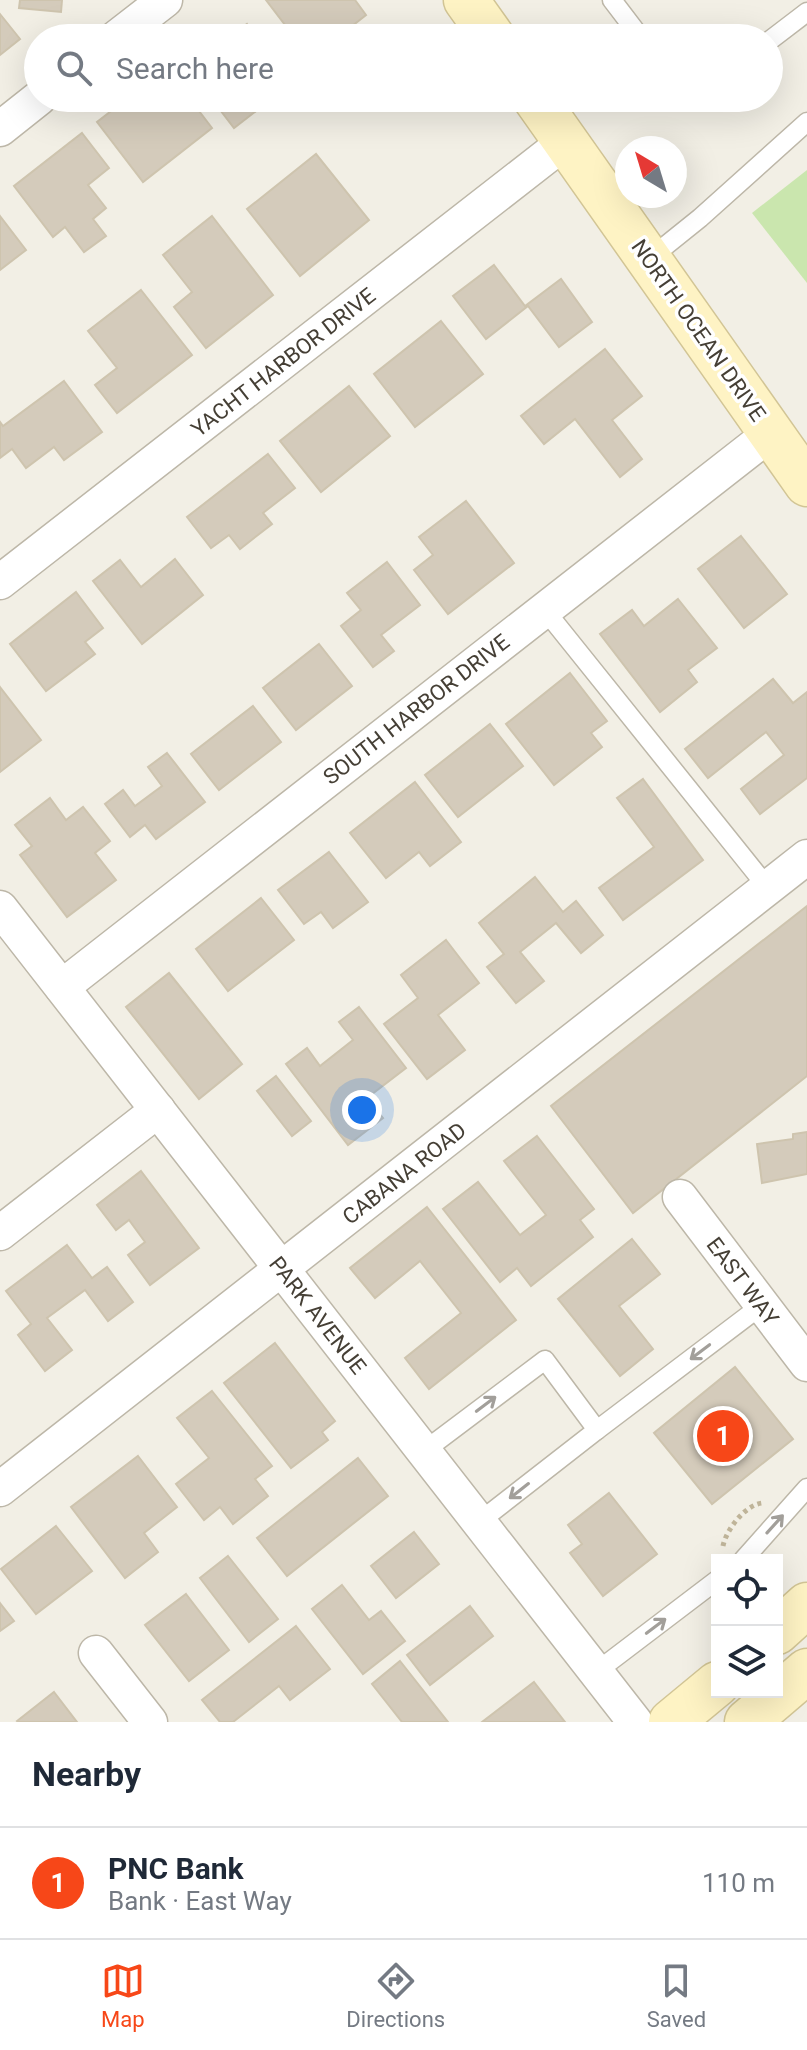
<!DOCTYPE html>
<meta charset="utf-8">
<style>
body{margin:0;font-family:Roboto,sans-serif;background:#f2f2f3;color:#1f2937}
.controls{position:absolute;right:24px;bottom:24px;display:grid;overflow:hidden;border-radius:0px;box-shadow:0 8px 32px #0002}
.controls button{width:72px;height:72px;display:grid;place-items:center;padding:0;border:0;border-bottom:2px solid #e0e1e3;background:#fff;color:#1f2937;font:40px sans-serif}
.compass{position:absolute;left:615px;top:136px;width:72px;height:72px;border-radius:50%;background:#fff;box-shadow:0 8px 32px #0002;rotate:322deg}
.you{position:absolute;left:362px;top:1110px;width:28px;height:28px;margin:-20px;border:6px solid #fff;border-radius:50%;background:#1a73e8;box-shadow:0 0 0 12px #1a73e833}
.badge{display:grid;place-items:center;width:52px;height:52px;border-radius:50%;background:#f74718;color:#fff;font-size:26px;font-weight:700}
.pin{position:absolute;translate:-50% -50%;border:4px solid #fff;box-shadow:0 2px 8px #0006}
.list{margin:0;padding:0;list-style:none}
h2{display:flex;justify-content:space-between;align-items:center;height:104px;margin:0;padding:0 32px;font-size:34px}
h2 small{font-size:26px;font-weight:400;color:#747a83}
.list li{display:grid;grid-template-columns:52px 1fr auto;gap:24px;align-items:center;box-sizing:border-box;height:112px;padding:0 32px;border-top:2px solid #e0e1e3}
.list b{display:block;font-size:30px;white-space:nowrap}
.list p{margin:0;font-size:26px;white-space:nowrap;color:#747a83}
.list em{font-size:26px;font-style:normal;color:#747a83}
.icon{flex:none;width:44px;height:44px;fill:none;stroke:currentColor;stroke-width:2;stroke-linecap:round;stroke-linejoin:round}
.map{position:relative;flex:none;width:807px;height:1722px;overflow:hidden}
.search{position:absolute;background:#fff;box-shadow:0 8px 32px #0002;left:24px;right:24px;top:24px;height:88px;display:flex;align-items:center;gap:20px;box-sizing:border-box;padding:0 28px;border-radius:44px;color:#747a83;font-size:30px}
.sheet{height:216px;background:#fff}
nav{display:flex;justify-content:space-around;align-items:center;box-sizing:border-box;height:112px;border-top:2px solid #e0e1e3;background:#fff;font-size:22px;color:#747a83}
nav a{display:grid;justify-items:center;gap:4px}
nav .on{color:#f74718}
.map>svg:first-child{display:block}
.green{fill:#cae6ae}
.building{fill:#d4cbbb;stroke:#cec4ae;stroke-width:2}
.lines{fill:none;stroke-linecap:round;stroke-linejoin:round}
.lane-casing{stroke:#bdb7a8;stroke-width:21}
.street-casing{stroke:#bdb7a8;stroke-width:37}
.secondary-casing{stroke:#d2c595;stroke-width:47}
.path{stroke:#bfb499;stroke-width:5;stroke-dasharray:4 4;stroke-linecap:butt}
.lane{stroke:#fff;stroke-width:18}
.street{stroke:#fff;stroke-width:34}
.secondary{stroke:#fef3c4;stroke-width:44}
.oneway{stroke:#a29f9a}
.labels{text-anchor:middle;stroke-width:7;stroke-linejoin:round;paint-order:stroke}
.street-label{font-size:22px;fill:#453f35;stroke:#fff}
</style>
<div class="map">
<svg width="807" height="1722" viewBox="0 0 807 1722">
<rect width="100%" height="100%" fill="#f2efe5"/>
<polygon class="green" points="807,170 807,283 752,213"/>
<g class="building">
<polygon points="20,0 62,0 61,12 19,8"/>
<polygon points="266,0 355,0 366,15 342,34 346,38 295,38"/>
<polygon points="0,14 20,39 0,55"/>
<polygon points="247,24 258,38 262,34 265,38 228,38"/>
<polygon points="128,98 189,98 212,128 143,182 97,122"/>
<polygon points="211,98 273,98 234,128"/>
<polygon points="82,133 109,168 88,185 106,208 93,219 106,236 84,252 65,227 53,237 14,186"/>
<polygon points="316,154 369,220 300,276 247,209"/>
<polygon points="0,216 26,250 0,270"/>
<polygon points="212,216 273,295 206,348 174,307 192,292 163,255"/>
<polygon points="494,265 525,306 561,279 592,322 559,347 528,306 486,339 453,296"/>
<polygon points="141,290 192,355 117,413 95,385 117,368 88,331"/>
<polygon points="441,321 483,374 415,427 374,374"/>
<polygon points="605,349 642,396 612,420 642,459 620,477 575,419 544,444 521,416"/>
<polygon points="64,381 102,432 64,460 54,447 26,468 12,449 0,458 0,422 3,426"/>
<polygon points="349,386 390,436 321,492 280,441"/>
<polygon points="268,454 295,488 263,513 272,524 240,549 229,535 211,548 187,517"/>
<polygon points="466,501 514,563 448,614 414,570 433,555 419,537"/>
<polygon points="741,536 787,594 744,628 698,569"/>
<polygon points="175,559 203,595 142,644 93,581 120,560 141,587"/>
<polygon points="387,562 420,605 381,635 394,651 373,667 341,626 361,610 347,593"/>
<polygon points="76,592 103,628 85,642 95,654 46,691 10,644"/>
<polygon points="678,599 717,648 688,670 697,682 660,712 600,634 632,610 644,626"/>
<polygon points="319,644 352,686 296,730 263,688"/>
<polygon points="570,673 607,721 591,733 602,747 554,785 506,724"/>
<polygon points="773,679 793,703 807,692 807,778 760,814 741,789 784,755 766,732 708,778 685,749"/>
<polygon points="0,687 41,740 0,772"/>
<polygon points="253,706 281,742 219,790 191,754"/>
<polygon points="490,724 523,766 458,817 425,775"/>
<polygon points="167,753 205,802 156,839 145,825 130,837 105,804 123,790 135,806 162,786 148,767"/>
<polygon points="643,779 703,860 623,920 599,888 654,847 617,798"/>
<polygon points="415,782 461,842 430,866 419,852 386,878 350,833"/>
<polygon points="50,798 66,820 83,807 110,841 95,853 116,880 67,917 20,855 32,846 15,825"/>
<polygon points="329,852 368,902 333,928 321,912 304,924 278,890"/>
<polygon points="535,877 563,912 576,901 603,935 581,953 556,923 520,952 544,981 516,1003 487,967 504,954 479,923"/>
<polygon points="261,898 294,940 228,991 196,949"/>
<polygon points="807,906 807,1076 633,1213 551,1106"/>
<polygon points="446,940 479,983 438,1015 465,1050 427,1079 384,1024 418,998 401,975"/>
<polygon points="169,973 242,1064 199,1099 126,1007"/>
<polygon points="359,1007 406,1068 367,1098 383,1118 348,1145 286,1064 307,1048 320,1066 353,1040 339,1022"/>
<polygon points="276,1076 311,1121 292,1136 257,1091"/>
<polygon points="807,1132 807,1174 762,1183 757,1144 793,1139 793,1134"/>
<polygon points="537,1136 594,1209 580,1220 593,1237 531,1286 517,1268 500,1282 443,1209 478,1182 520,1235 546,1215 504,1161"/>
<polygon points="141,1171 199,1248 150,1285 128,1255 145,1242 129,1220 116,1230 97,1205"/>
<polygon points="427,1207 516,1320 429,1389 405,1358 461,1313 420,1261 375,1298 350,1268"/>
<polygon points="632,1239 660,1274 619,1306 653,1349 620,1376 558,1299"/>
<polygon points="67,1245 92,1278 107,1267 133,1302 108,1321 85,1290 47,1318 72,1350 45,1371 18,1335 31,1324 6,1291"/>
<polygon points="275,1343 335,1421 322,1432 328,1440 291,1468 224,1383"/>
<polygon points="735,1367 793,1439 712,1504 654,1433"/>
<polygon points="212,1391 272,1466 255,1479 268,1496 233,1524 220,1507 204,1520 176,1484 209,1458 177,1418"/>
<polygon points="138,1456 177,1507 144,1533 158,1552 125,1578 71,1507"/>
<polygon points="358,1458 388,1496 287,1576 257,1538"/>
<polygon points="609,1493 657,1554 603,1596 570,1553 582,1544 568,1525"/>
<polygon points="56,1526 92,1571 36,1614 1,1569"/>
<polygon points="414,1532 439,1564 396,1598 371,1566"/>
<polygon points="228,1556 278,1619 249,1642 200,1578"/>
<polygon points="342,1585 369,1620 381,1611 405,1641 363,1674 312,1609"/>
<polygon points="186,1594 229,1650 189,1681 145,1625"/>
<polygon points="0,1603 14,1621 0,1631"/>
<polygon points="470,1606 493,1636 430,1685 407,1655"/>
<polygon points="296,1626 330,1669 290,1700 279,1686 233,1722 220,1722 202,1700"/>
<polygon points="400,1661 448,1722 402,1722 372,1684"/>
<polygon points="534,1682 565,1722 482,1722"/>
<polygon points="54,1692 77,1722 18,1722 17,1721"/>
</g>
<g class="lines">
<g class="lane-casing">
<g id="lane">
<polyline points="612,0 641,38"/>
<polyline points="769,41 807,12"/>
<polyline points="649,259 700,218 807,122"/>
<polyline points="544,609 768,888"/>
<polyline points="597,1430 762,1305"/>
<polyline points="424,1451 545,1360 597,1430 479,1522"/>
<polyline points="743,1560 807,1488"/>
<polyline points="596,1672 717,1580"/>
</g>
</g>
<g class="street-casing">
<g id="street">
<polyline points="116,38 165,0"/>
<polyline points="0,129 39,98"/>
<polyline points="0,582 566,141"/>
<polyline points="0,908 635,1722"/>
<polyline points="62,987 771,433"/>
<polyline points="680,1197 807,1364"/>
<polyline points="0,1233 158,1110"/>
<polyline points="0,1489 807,857"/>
<polyline points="96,1653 150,1722"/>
</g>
</g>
<g class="secondary-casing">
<g id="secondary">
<polyline points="466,0 493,38"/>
<polyline points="535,98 807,484"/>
<polyline points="777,1632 807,1605"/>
<polyline points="671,1722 717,1684"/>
<polyline points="747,1722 807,1671"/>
</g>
</g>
<path class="path" d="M723,1546C726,1530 745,1505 762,1503"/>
<use href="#lane" class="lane"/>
<use href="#street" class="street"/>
<use href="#secondary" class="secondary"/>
</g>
<defs><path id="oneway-shaft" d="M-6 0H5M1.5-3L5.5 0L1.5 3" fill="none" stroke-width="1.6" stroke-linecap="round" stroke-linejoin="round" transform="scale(2)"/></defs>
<g class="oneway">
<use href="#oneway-shaft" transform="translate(700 1352) rotate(143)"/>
<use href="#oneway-shaft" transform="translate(486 1404) rotate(-37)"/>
<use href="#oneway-shaft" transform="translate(519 1491) rotate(142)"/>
<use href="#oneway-shaft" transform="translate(775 1524) rotate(-48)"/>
<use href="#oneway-shaft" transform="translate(656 1626) rotate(-37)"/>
</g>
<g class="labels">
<g class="street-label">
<text transform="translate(699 330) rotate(55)" y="8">NORTH OCEAN DRIVE</text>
<text transform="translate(283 362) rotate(-38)" y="8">YACHT HARBOR DRIVE</text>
<text transform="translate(416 709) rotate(-38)" y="8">SOUTH HARBOR DRIVE</text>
<text transform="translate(404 1173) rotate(-38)" y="8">CABANA ROAD</text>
<text transform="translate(743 1281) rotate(53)" y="8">EAST WAY</text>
<text transform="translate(318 1315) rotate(52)" y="8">PARK AVENUE</text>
</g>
</g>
</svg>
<div class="controls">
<button><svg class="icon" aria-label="locate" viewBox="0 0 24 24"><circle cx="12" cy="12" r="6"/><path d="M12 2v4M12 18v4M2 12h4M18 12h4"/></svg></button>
<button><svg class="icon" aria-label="layers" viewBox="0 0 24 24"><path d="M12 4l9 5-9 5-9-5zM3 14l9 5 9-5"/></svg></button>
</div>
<svg class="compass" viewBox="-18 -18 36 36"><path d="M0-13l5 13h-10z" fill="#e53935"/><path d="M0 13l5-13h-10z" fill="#747a83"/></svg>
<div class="you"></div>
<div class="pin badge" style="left:723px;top:1436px">1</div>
<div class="search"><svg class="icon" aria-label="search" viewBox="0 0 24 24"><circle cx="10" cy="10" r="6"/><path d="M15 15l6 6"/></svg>Search here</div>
</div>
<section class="sheet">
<h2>Nearby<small></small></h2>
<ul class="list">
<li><span class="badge">1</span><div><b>PNC Bank</b><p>Bank · East Way</p></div><em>110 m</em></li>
</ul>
</section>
<nav>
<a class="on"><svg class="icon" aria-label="map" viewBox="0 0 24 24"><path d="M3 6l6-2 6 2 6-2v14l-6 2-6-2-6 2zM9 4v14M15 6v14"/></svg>Map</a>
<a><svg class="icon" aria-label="directions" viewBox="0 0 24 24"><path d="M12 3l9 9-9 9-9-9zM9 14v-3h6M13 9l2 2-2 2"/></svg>Directions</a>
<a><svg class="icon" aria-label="saved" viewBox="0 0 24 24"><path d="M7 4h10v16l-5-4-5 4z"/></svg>Saved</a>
</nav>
